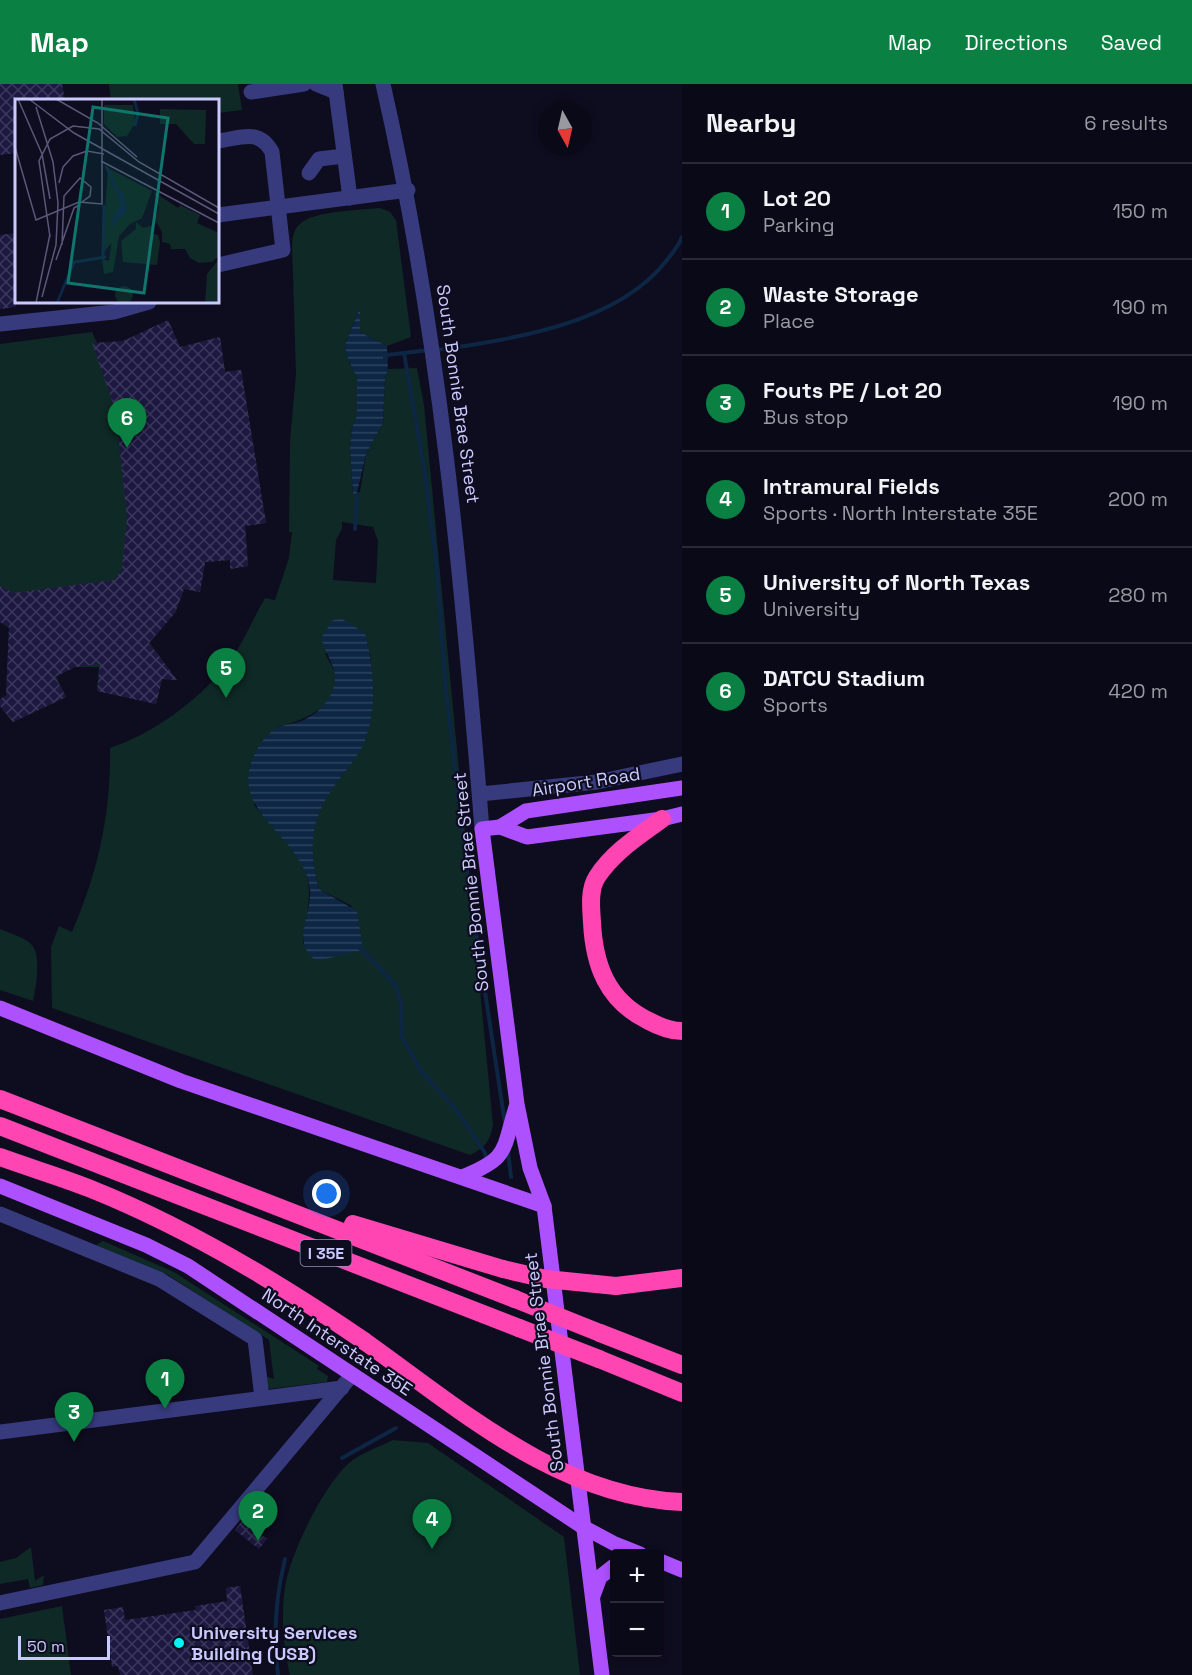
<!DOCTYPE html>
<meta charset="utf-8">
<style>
body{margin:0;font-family:"Space Grotesk",sans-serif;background:#131220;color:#f1f3f6}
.controls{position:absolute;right:18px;bottom:18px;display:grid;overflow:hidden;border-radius:6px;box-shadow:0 3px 9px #0003}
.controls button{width:54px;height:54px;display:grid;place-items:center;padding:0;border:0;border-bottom:2px solid #2a2a36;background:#0a0917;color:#f1f3f6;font:30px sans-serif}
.compass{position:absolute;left:538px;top:18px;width:54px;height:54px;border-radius:50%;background:#0a0917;box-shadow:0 3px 9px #0003;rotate:172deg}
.scale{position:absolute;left:18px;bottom:15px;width:92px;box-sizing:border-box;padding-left:6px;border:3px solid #cbcaff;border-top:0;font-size:16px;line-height:21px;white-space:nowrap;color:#cbcaff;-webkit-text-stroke:4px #0e0c1f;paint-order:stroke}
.you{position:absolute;left:327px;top:1110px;width:21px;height:21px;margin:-15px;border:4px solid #fff;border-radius:50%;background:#1a73e8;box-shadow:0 0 0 9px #1a73e833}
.badge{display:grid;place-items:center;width:39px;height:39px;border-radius:50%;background:#0b8043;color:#fff;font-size:20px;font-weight:700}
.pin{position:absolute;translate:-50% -50px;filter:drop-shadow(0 2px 3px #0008)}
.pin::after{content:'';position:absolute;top:32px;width:21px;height:18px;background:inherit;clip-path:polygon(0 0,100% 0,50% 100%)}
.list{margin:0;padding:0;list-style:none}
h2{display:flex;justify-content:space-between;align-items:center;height:78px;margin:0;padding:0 24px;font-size:26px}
h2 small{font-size:20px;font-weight:400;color:#999aa1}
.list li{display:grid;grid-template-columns:39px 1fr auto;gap:18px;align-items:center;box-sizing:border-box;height:96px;padding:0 24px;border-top:2px solid #2a2a36}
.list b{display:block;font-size:22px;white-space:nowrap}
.list p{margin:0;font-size:20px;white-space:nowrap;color:#999aa1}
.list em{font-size:20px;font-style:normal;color:#999aa1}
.map{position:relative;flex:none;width:682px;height:1591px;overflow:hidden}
header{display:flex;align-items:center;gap:36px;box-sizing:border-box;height:84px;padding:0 30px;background:#0b8043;color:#fff}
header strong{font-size:28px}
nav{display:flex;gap:33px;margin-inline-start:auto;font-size:21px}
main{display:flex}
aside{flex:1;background:#0a0917}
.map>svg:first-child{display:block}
.green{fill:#0f2926;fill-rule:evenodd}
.water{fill:url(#water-rules)}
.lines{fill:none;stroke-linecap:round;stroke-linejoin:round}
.stream{stroke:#0c2644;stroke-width:4}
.building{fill:url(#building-cross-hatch)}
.minor{stroke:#373b7e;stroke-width:15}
.major{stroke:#ad51ff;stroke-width:15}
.highway{stroke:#ff45b1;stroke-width:18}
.highway-bridge{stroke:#ff45b1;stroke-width:18}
.poi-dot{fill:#00f5f5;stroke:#0e0c1f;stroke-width:2}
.labels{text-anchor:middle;stroke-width:4.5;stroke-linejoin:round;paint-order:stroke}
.shield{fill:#0e0c1f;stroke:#9291bc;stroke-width:1.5}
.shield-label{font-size:16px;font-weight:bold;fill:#cbcaff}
.street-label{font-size:18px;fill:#cbcaff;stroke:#0e0c1f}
.poi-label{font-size:18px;font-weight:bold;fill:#cbcaff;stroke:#0e0c1f;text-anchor:start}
.inset-river{fill:none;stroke:#0c2644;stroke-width:3}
.inset-road{fill:none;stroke:#5a5879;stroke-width:1.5}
.view{fill:#0f766e;fill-opacity:0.15;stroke:#0f766e;stroke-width:3}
.inset-edge{fill:none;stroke:#cbcaff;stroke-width:3}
</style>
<header>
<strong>Map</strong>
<nav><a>Map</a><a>Directions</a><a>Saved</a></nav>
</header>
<main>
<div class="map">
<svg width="682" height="1591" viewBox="0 0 682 1591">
<defs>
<pattern id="water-rules" width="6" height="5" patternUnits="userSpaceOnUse" patternTransform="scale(1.5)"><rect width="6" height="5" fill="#0c2644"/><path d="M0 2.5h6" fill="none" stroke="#2e4460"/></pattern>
<pattern id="building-cross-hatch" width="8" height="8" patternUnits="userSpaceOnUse" patternTransform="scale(1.5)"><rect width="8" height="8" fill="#1c1840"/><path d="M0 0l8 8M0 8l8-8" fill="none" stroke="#3c385d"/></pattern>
</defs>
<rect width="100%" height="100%" fill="#0e0c1f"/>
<g class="green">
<polygon points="109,0 238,0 242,26 218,29 218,16 111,16"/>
<path d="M380,124L390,128L396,136L411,253L387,262L360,248L359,225L345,261L346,270L357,294V331L352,344L350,365L353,409L360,408L366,370L383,339L385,295L388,285L417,284L424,321L493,1041C490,1057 485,1064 470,1071L52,924L51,863L59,842L72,848C98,788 111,730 110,664C154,649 196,618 226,582C242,563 252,536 265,514L275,516L289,474L292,448H289L290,357L296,290L292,160C293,152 294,144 301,139C314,127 362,126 380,124ZM342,438L373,443L378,457L376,499L333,496L336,456L342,445ZM325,569H370C373,599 376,631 363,660C353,681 337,696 324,716C307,743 312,776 319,805L352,822L303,860C305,843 309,825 309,808C310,773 274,745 254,721L278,643C302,637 340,623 335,591C334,584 328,576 325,569Z"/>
<polygon points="92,248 97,259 182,267 188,261 220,253 225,288 241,286 266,439 245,442 248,482 230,485 230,476 205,478 200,508 184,505 175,529 149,558 177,596 162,595 156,620 97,607 99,583 75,583 56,592 66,613 13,638 0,622 0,615 6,612 9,544 0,538 0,260"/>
<path d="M0,845C9,849 24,853 31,860C42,870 36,904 33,917L0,906Z"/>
<polygon points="103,1157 174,1188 319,1282 317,1285 328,1292 327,1298 268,1305 265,1292 274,1295 269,1256 168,1191 96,1161"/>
<path d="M393,1356L428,1359L564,1453L580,1591H290C283,1564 281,1531 285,1503C290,1470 323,1403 348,1380C360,1369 379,1363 393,1356Z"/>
<polygon points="31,1463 35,1497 44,1491 43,1501 30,1504 28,1495 0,1500 0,1478 16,1474"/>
<polygon points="62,1522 71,1591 0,1591 0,1535"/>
</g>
<g class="water">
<polygon points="360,223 360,248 387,262 388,285 385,295 383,339 366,370 356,413 353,409 350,365 352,344 357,331 357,294 346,270 345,261"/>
<path d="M342,535L365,549C374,585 378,624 364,659C357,674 348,684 338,697C310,733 308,762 319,805L357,827L363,866L317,877C290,860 312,831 310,806C305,755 237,733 250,683C254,668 264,650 279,643C286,640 294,640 301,637C319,630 336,612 335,592C335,583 324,565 321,554L333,536Z"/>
</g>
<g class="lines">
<g class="stream">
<path d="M437,266C513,255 618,240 667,176C672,169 679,162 682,153"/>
<polyline points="404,269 425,390 436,477 446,607 469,803 505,1039"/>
<polyline points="385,274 387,271 429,266"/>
<polyline points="355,445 357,411"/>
<polyline points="360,864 396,902 401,919 402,953 421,987 458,1028 485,1069 487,1078"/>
<polyline points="508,1067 511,1093"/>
<polyline points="342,1374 396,1344"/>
<path d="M278,1591C273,1553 276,1512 285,1475"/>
</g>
</g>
<g class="building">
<polygon points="0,0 62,0 65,16 16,16 16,69 0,71"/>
<polygon points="16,149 16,223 0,225 0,151"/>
<polygon points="168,236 180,263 220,253 225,288 241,286 266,439 245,442 248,482 230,485 230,476 205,478 200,508 184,505 175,529 149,559 177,596 162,595 156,620 97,607 100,580 75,583 55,593 66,613 13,638 0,622 0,615 6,612 9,543 0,538 0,502 13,509 114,496 122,485 127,434 116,328 92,259 123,257"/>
<polygon points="242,1437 267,1455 259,1465 235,1446"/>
<polygon points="240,1502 253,1591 120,1591 118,1582 112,1583 104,1526 123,1523 125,1536 196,1526 195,1522 227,1517 226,1504"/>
</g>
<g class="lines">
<g class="minor">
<polyline points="316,0 336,8"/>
<polyline points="335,0 350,114"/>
<path d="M383,0C439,245 462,495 482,745"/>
<polyline points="251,8 304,0"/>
<path d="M218,57C241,54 259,44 272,68L283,166L218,181"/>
<polyline points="309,89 319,75 344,72"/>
<polyline points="218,131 408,106"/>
<polyline points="0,240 114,228 149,218"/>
<polyline points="480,710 597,698 682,680"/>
<polyline points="0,1130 159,1195 255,1255 262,1314"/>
<polyline points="0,1348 342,1304"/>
<polyline points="0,1519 195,1478 352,1291"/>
</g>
<g class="major">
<polyline points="500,743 526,727 682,704"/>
<polyline points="0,924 181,997 544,1122"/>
<path d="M462,1093C509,1074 502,1068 516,1023"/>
<polyline points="0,1102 146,1161 188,1182 583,1443 615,1460 640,1470"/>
<polyline points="660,1477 682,1486"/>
<polyline points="593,1512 600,1493 614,1482"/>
<polyline points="602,1591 544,1122 530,1084 517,1020 482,745 500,743 527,753 662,735 682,730"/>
</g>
<g class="highway">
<path d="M662,735C639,752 613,768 597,793C589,805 591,824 592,838C594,881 607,916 647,936C658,942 670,947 682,947"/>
<polyline points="0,1015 515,1215"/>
<polyline points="0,1042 519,1244"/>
<path d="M0,1073C30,1084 61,1093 91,1105C188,1144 278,1198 364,1257"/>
<polyline points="353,1140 503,1185"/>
<polyline points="616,1202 682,1194"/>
<polyline points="600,1249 682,1281"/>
<polyline points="599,1275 682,1309"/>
</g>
<g class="highway-bridge">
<polyline points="503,1185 546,1195 616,1202"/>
<polyline points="515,1215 600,1249"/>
<polyline points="519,1244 599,1275"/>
<path d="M364,1257C460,1325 559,1413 682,1418"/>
</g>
</g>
<circle class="poi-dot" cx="179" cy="1559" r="6"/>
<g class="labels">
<rect class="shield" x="300.5" y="1156" width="51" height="26" rx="4.5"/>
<g class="shield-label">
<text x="326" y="1175">I 35E</text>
</g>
<g class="street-label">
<text transform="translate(458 310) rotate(82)" y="6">South Bonnie Brae Street</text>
<text transform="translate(586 698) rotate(-9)" y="6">Airport Road</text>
<text transform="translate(471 798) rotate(-96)" y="6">South Bonnie Brae Street</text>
<text transform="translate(337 1258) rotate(34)" y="6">North Interstate 35E</text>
<text transform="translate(544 1278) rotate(-97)" y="6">South Bonnie Brae Street</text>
</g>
<g class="poi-label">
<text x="191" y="1555">University Services<tspan x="191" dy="21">Building (USB)</tspan></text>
</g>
</g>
<g transform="translate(15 15)">
<rect width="204" height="204" fill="#0e0c1f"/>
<path d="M89,6H118L120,24L112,37L102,38L89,25ZM145,10L191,11L190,45H179L161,25H145ZM93,69L137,92L127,119L115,125L104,137L98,173L89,175L87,160L94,162L96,149V144L87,156ZM139,93L163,109L165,106L185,116L182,124L204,134V157L197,163L184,164L175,159L170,150H156L155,145L147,143V133L140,121L144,108ZM121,123L128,129L139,126L136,134L143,136L145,143L142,166L108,163L106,142L121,130ZM204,160V204H190L192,175ZM100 196a9 9 0 1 1 18 0a9 9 0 1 1-18 0Z" fill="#0f2926"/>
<path d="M102,93H108L112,113L101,122L99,130L97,120L106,105Z" fill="#0c2644"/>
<path class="inset-river" d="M119,0L123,14L120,27M91,67L103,94M88,158L89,106M42,204L59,163L91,158"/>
<path class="inset-road" d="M3,0L27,55L35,100M14,0L59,34L204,115M41,0L83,24L122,58M21,8L38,63L43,104L41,146L27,198M0,48L21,121L64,103L87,105V0M86,62L204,124M44,84L48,68L58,57L72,52L89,55M35,138L24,62L35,40L58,27L84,30L124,63L204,109M47,146L49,97L65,79L76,88L75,97L67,103M41,161L59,109L64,106M21,204L35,135"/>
<path class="view" d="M78,8L153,19L129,194L53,184Z"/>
<rect width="204" height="204" class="inset-edge"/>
</g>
</svg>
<div class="controls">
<button>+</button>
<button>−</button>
</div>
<svg class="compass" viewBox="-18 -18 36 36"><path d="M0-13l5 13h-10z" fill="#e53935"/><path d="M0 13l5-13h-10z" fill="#999aa1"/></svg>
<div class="scale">50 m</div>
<div class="you"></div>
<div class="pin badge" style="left:165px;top:1325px">1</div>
<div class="pin badge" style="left:258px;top:1457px">2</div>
<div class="pin badge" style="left:74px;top:1358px">3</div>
<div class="pin badge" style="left:432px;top:1465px">4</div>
<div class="pin badge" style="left:226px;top:614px">5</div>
<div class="pin badge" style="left:127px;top:364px">6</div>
</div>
<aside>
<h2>Nearby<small>6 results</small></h2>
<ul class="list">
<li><span class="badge">1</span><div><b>Lot 20</b><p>Parking</p></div><em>150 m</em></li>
<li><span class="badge">2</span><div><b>Waste Storage</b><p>Place</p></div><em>190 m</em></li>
<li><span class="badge">3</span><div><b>Fouts PE / Lot 20</b><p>Bus stop</p></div><em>190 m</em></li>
<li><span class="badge">4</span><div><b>Intramural Fields</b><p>Sports · North Interstate 35E</p></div><em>200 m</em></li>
<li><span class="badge">5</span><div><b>University of North Texas</b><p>University</p></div><em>280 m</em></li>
<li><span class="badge">6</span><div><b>DATCU Stadium</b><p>Sports</p></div><em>420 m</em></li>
</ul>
</aside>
</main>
